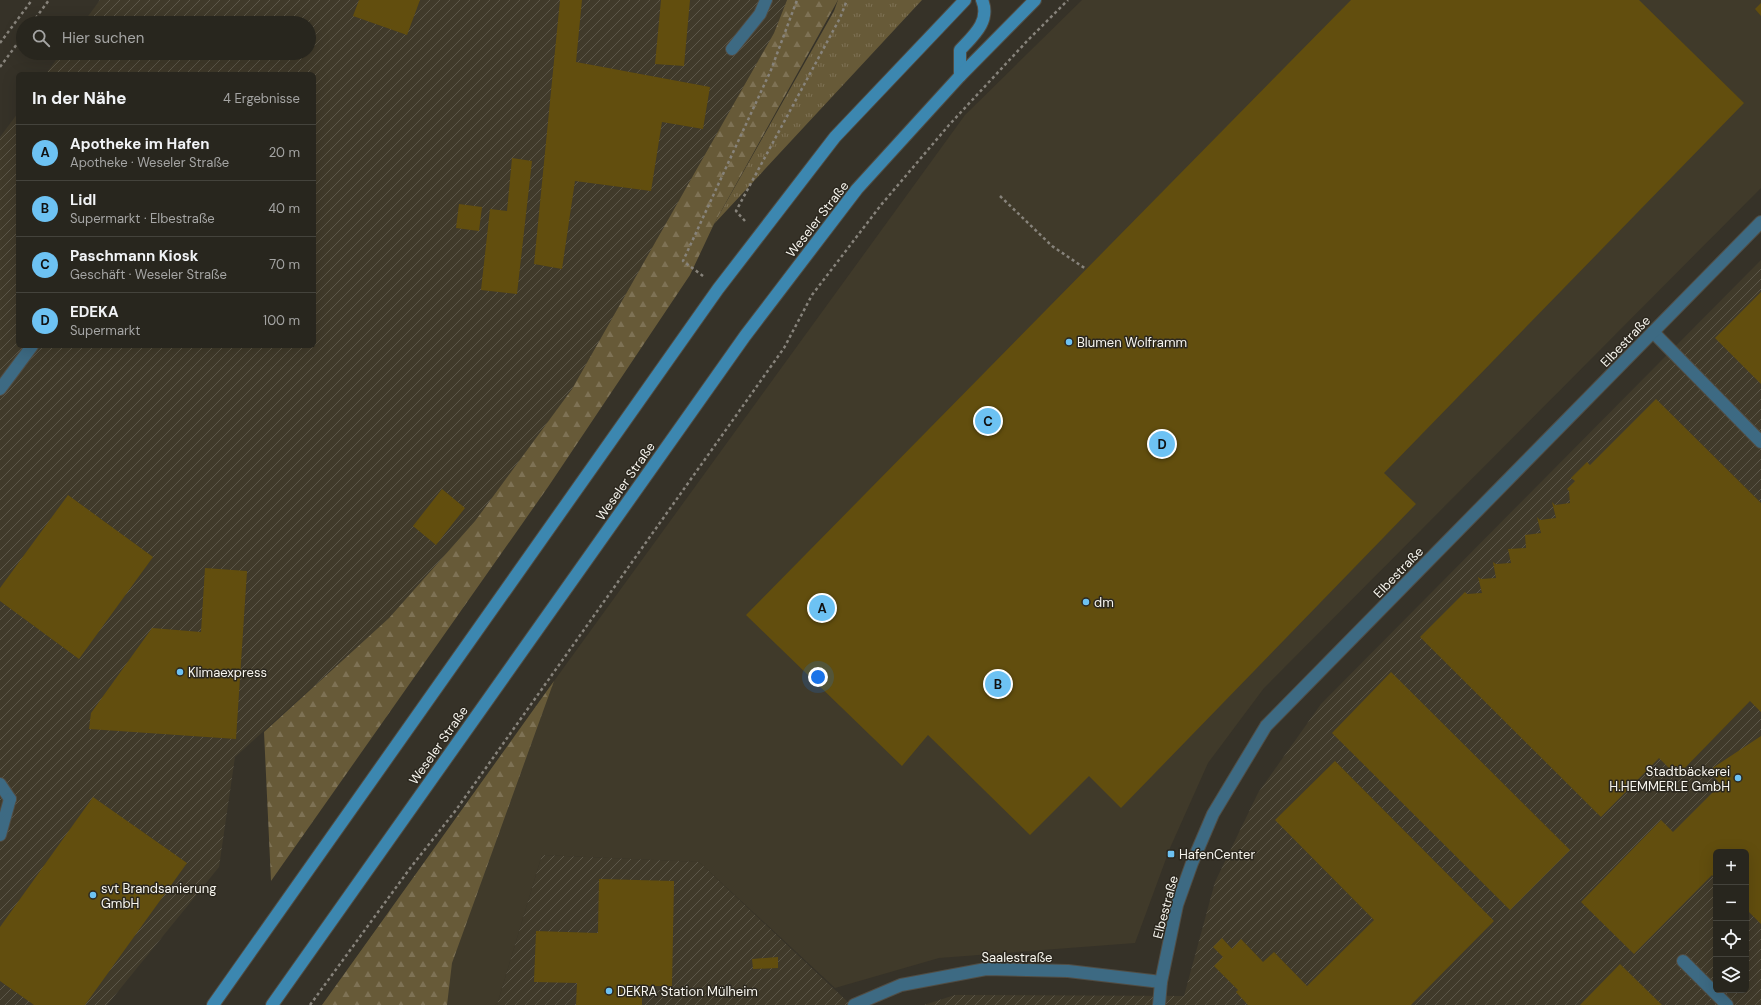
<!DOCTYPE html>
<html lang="de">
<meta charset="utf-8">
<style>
body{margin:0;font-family:"DM Sans",sans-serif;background:#302e27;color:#f1f3f6}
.controls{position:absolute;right:12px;bottom:12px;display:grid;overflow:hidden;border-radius:6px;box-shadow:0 4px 16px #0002}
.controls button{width:36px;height:36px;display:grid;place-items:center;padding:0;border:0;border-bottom:1px solid #44433c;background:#28261e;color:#f1f3f6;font:20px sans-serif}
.you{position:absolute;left:818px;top:677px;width:14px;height:14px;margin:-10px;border:3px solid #fff;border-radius:50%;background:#1a73e8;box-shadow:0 0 0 6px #1a73e833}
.badge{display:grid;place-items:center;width:26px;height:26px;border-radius:50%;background:#6dc2f3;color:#111;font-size:13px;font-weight:700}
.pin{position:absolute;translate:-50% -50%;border:2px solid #fff;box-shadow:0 1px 4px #0006}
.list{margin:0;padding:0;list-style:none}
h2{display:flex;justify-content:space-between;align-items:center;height:52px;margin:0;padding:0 16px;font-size:17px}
h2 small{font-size:13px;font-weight:400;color:#a5a5a4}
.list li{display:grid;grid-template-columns:26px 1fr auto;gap:12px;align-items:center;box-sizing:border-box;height:56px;padding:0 16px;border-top:1px solid #44433c}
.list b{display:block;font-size:15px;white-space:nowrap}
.list p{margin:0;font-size:13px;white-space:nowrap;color:#a5a5a4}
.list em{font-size:13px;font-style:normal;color:#a5a5a4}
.icon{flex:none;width:22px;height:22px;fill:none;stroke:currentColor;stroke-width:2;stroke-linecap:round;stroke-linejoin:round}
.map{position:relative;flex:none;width:1761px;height:1005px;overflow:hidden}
.search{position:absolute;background:#28261e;box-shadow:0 4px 16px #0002;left:16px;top:16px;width:300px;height:44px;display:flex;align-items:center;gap:10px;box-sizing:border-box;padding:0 14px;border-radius:22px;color:#a5a5a4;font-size:15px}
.panel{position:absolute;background:#28261e;box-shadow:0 4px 16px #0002;left:16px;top:72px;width:300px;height:276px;border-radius:6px}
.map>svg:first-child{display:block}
.built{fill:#403a2a}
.industrial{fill:url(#industrial-furrows);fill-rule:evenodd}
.grass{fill:url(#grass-tufts)}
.forest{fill:url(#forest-firs)}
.building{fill:#624e0e}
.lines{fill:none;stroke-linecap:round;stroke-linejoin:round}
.lane-casing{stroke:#514d44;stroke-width:14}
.street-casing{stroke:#514d44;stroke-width:14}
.secondary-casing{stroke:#514d44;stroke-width:14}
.path{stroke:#87837b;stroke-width:2.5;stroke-dasharray:3 3;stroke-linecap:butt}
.lane{stroke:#3d6a83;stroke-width:12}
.street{stroke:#3d6a83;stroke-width:12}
.secondary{stroke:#3c87b0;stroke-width:12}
.poi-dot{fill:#6dc2f3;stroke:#2c281f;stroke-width:1.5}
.labels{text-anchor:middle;stroke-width:3;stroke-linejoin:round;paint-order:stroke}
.street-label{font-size:13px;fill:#f7f5ee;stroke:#2c281f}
.poi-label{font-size:13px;fill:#f7f5ee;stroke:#2c281f;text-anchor:start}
</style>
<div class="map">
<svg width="1761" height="1005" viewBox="0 0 1761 1005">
<defs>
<pattern id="industrial-furrows" width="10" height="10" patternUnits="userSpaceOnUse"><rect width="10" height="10" fill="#403a2a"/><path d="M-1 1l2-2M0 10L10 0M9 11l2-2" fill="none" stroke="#5c5749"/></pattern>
<pattern id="grass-tufts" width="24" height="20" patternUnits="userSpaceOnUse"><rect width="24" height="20" fill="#675a38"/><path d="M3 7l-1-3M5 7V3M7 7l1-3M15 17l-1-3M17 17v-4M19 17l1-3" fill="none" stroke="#7e7255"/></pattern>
<pattern id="forest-firs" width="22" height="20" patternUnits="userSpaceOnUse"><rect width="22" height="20" fill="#675a38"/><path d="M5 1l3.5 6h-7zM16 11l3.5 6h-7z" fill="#7e7255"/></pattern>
</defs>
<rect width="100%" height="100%" fill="#363228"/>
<polygon class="built" points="1082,0 1761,0 1761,188 1264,688 1208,763 1170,848 1135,943 939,958 835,988 699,862 542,855 497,1005 322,1005 554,681 965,115"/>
<g class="industrial">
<polygon points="100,0 787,0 774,33 572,389 475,521 389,618 235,757 219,867 107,1005 0,1005 0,137 18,113 18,346 314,346 314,74 46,74 61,53 309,53 309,23 83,23"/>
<path d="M1761,260V1005H924L955,995L1184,996L1215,882L1258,793L1321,704ZM1716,852H1746V990H1716Z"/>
<polygon points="542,855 699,862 851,1005 497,1005"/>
</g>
<polygon class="grass" points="838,0 922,0 714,224 834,11"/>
<g class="forest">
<polygon points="787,0 838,0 714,224 690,275 548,487 271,881 264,732 389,618 475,521 572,389 774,33"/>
<polygon points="554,681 452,963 447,1005 322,1005"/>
</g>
<g class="building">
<polygon points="359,0 420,0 407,35 353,16"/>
<polygon points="560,0 582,0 576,62 710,87 703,129 662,122 651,191 575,181 562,269 534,264"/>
<polygon points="661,0 690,0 684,66 655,64"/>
<polygon points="1351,0 1639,0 1744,103 1384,473 1416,504 1121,808 1089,776 1030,835 928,735 902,766 746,615"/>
<polygon points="1761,3 1761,16 1755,9"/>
<polygon points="512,158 532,161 517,294 481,290 490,209 507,211"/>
<polygon points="459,204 482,207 479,231 456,228"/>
<polygon points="1761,292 1761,384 1715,338"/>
<polygon points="1656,399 1761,503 1761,712 1750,701 1677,776 1659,758 1601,817 1420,637 1465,592 1467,594 1482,593 1478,577 1481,579 1496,578 1493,562 1496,564 1511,563 1508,549 1526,548 1525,535 1541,533 1537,517 1540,520 1556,518 1552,502 1555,505 1570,503 1569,491 1567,489 1575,481 1571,478 1587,462 1590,465"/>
<polygon points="442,489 465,508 436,545 413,526"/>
<polygon points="68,495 153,557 79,659 0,601 0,588"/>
<polygon points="205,568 247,571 236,739 89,729 91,713 152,628 201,632"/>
<polygon points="1391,672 1570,850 1510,910 1332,733"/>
<polygon points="1761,736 1761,924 1746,909 1746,852 1716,852 1716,880 1712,875 1634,954 1581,902 1661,820 1673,832 1721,784 1708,771"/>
<polygon points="1335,761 1494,921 1411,1005 1248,1005 1236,992 1238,990 1214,966 1223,957 1213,947 1222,938 1232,949 1241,939 1263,962 1274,952 1307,986 1374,920 1275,820"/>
<polygon points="93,797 187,863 85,1005 34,1005 0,981 0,927"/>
<polygon points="599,879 674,881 672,986 642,986 642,1005 576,1005 577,983 534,982 536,931 598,933"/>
<polygon points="778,957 778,968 753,969 752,959"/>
<polygon points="1620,964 1662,1005 1580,1005"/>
</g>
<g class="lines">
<g class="lane-casing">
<g id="lane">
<polyline points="1653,332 1761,442"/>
<polyline points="0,389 32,346"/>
<polyline points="0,784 10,799"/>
<polyline points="1683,961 1727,1005"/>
</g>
</g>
<g class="street-casing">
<g id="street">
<polyline points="732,49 760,14 766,0"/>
<polyline points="0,835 10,799"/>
<polyline points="854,1005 901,985 986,969 1068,971 1161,982"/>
<polyline points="1159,1005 1161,982 1177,905 1192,863 1213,814 1266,726 1761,222"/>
</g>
</g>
<g class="secondary-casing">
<g id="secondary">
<path d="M960,76V50C973,36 991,21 982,0"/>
<polyline points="213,1005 718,289 835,137 965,0"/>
<polyline points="272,1005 745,336 857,189 960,76 1035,0"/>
</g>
</g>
<g class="path">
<polyline points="32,23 49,0"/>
<polyline points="0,43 32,0"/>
<polyline points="0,67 23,36"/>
<polyline points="1000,196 1052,246 1086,269"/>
<polyline points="745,221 736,211 840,18 847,0"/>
<polyline points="703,276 683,261 771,70 797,0"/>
<polyline points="310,1005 411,867 456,810 784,348 812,295 881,205 949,125 1028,40 1068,0"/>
</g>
<use href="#lane" class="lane"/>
<use href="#street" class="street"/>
<use href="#secondary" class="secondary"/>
</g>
<g class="poi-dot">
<circle cx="1069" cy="342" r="4"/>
<circle cx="1086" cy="602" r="4"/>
<circle cx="180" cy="672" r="4"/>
<circle cx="1738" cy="778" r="4"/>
<rect x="1167" y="850" width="8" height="8" rx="2"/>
<circle cx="93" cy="895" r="4"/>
<circle cx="609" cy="991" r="4"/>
</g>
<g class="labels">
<g class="street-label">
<text transform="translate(817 219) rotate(-52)" y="5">Weseler Straße</text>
<text transform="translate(1625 341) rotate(-46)" y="5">Elbestraße</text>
<text transform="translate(625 481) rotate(-55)" y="5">Weseler Straße</text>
<text transform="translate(1398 572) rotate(-46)" y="5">Elbestraße</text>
<text transform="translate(438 745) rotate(-55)" y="5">Weseler Straße</text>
<text transform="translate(1165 907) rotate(-75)" y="5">Elbestraße</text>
<text x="1017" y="962">Saalestraße</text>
</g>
<g class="poi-label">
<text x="1077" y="347">Blumen Wolframm</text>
<text x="1094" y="607">dm</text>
<text x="188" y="677">Klimaexpress</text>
<text x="1730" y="776" text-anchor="end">Stadtbäckerei<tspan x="1730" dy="15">H.HEMMERLE GmbH</tspan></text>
<text x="1179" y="859">HafenCenter</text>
<text x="101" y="893">svt Brandsanierung<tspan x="101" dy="15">GmbH</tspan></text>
<text x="617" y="996">DEKRA Station Mülheim</text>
</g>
</g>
</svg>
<div class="controls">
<button>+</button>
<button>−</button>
<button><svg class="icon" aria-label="locate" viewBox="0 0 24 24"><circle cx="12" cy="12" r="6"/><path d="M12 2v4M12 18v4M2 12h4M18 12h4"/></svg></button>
<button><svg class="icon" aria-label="layers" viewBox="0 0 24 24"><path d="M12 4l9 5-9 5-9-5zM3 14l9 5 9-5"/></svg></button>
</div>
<div class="you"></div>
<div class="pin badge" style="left:822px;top:608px">A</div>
<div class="pin badge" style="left:998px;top:684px">B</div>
<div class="pin badge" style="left:988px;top:421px">C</div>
<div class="pin badge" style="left:1162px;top:444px">D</div>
<div class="search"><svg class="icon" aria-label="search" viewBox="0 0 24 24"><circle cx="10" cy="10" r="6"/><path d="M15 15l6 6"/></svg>Hier suchen</div>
<section class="panel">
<h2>In der Nähe<small>4 Ergebnisse</small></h2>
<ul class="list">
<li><span class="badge">A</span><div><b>Apotheke im Hafen</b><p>Apotheke · Weseler Straße</p></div><em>20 m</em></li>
<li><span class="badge">B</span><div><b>Lidl</b><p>Supermarkt · Elbestraße</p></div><em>40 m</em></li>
<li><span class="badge">C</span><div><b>Paschmann Kiosk</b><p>Geschäft · Weseler Straße</p></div><em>70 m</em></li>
<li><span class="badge">D</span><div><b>EDEKA</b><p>Supermarkt</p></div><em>100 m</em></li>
</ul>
</section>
</div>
